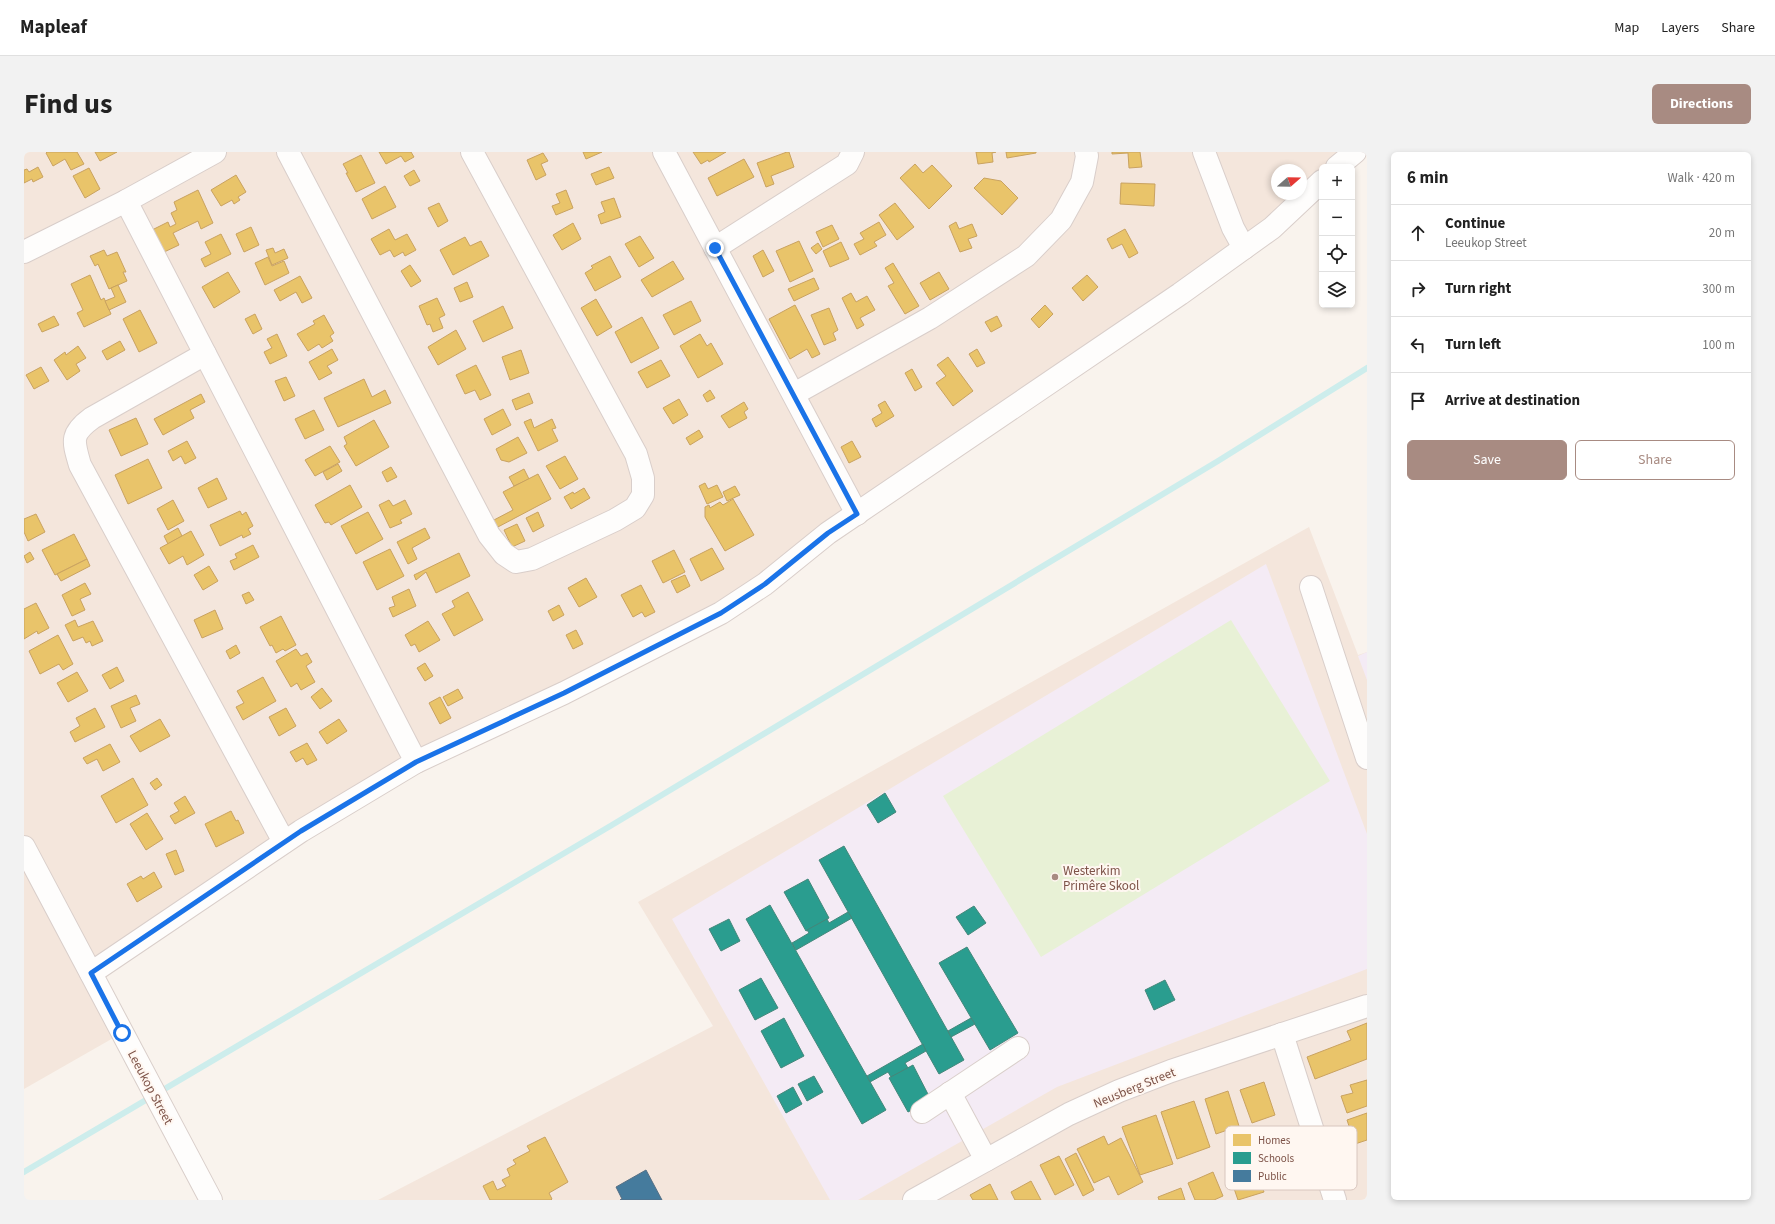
<!DOCTYPE html>
<meta charset="utf-8">
<style>
body{margin:0;font-family:"Source Sans 3",sans-serif;background:#f2f2f2;color:#222}
.controls{position:absolute;right:12px;top:12px;display:grid;overflow:hidden;border-radius:6px;box-shadow:0 2px 6px #0003}
.controls button{width:36px;height:36px;display:grid;place-items:center;padding:0;border:0;border-bottom:1px solid #e0e0e0;background:#fff;color:#222;font:20px sans-serif}
.compass{position:absolute;left:1247px;top:12px;width:36px;height:36px;border-radius:50%;background:#fff;box-shadow:0 2px 6px #0003;rotate:70deg}
.stop{position:absolute;width:12px;height:12px;margin:-9px;border:3px solid #1a73e8;border-radius:50%;background:#fff}
.stop.end{background:#1a73e8;border-color:#fff;box-shadow:0 1px 4px #0008}
.list{margin:0;padding:0;list-style:none}
h2{display:flex;justify-content:space-between;align-items:center;height:52px;margin:0;padding:0 16px;font-size:17px}
h2 small{font-size:13px;font-weight:400;color:#767676}
.list li{display:grid;grid-template-columns:26px 1fr auto;gap:12px;align-items:center;box-sizing:border-box;height:56px;padding:0 16px;border-top:1px solid #e0e0e0}
.list b{display:block;font-size:15px;white-space:nowrap}
.list p{margin:0;font-size:13px;white-space:nowrap;color:#767676}
.list em{font-size:13px;font-style:normal;color:#767676}
.actions{display:flex;gap:8px;padding:12px 16px}
.actions a{flex:1;padding:9px 0;border:1px solid #a88b82;border-radius:6px;text-align:center;font-size:14px;color:#a88b82}
.actions .main{background:#a88b82;color:#fff}
.icon{flex:none;width:22px;height:22px;fill:none;stroke:currentColor;stroke-width:2;stroke-linecap:round;stroke-linejoin:round}
.map{position:relative;flex:none;width:1343px;height:1048px;overflow:hidden;border-radius:6px}
header{display:flex;align-items:center;gap:24px;box-sizing:border-box;height:56px;padding:0 20px;background:#fff;border-bottom:1px solid #e0e0e0}
header strong{font-size:19px}
nav{display:flex;gap:22px;margin-inline-start:auto;font-size:14px}
.intro{display:flex;align-items:center;justify-content:space-between;box-sizing:border-box;height:96px;padding:0 24px}
h1{margin:0;font-size:28px}
.button{padding:10px 18px;border-radius:6px;background:#a88b82;color:#fff;font-size:14px;font-weight:700}
main{display:flex;gap:24px;padding:0 24px}
aside{flex:1;background:#fff;border-radius:6px;box-shadow:0 2px 6px #0003}
.map>svg:first-child{display:block}
.residential{fill:#f4e6dc;fill-rule:evenodd}
.education{fill:#f4ebf5}
.green{fill:#e8f1d6}
.homes{fill:#e9c46a;stroke:#c9a260}
.schools{fill:#2a9d8f;stroke:#43877a}
.public{fill:#457b9d;stroke:#566f84}
.lines{fill:none;stroke-linecap:round;stroke-linejoin:round}
.stream{stroke:#cdedec;stroke-width:6}
.minor-casing{stroke:#d9ceca;stroke-width:24}
.minor{stroke:#fefdfc;stroke-width:22}
.route{stroke:#1a73e8;stroke-width:5}
.poi-dot{fill:#a88b82;stroke:#fff7f1;stroke-width:1.5}
.labels{text-anchor:middle;stroke-width:4;stroke-linejoin:round;paint-order:stroke}
.poi-label{font-size:13px;fill:#7d5348;stroke:#fff7f1;text-anchor:start}
.street-label{font-size:13px;fill:#7d5348;stroke:#fff7f1}
.key{fill:#fff7f1;stroke:#d8c6be;stroke-width:1}
.key-label{font-size:11px;fill:#7d5348}
</style>
<header>
<strong>Mapleaf</strong>
<nav><a>Map</a><a>Layers</a><a>Share</a></nav>
</header>
<div class="intro"><h1>Find us</h1><a class="button">Directions</a></div>
<main>
<div class="map">
<svg width="1343" height="1048" viewBox="0 0 1343 1048">
<rect width="100%" height="100%" fill="#f9f3ed"/>
<g class="residential">
<path d="M0,0H1331L1313,15H1298V29L741,432L392,610L67,821L98,881L0,937ZM1253,18H1277V42H1253Z"/>
<polygon points="1285,375 1334,503 1343,500 1343,1048 354,1048 689,874 614,750"/>
</g>
<g class="education">
<polygon points="1242,412 1343,682 1343,817 1033,935 834,1048 806,1048 648,767"/>
<polygon points="1343,500 1343,528 1334,504"/>
</g>
<polygon class="green" points="1207,468 1306,629 1017,805 919,644"/>
<g class="homes">
<polygon points="23,0 53,0 60,12 47,18 41,7 29,14 22,1"/>
<polygon points="71,0 93,0 76,9"/>
<polygon points="355,0 387,0 390,5 381,10 377,4 362,12"/>
<polygon points="559,0 578,0 562,7"/>
<polygon points="669,0 702,0 685,10 684,8 677,12"/>
<polygon points="763,0 765,0 770,15 747,24 750,32 742,35 733,11"/>
<polygon points="952,0 972,0 968,1 969,10 954,12"/>
<polygon points="982,0 1012,0 1012,1 983,6"/>
<polygon points="1088,0 1116,0 1118,15 1105,16 1104,1 1088,2"/>
<polygon points="519,1 524,9 517,12 522,23 512,28 503,8"/>
<polygon points="337,3 351,31 332,40 322,21 324,21 319,12"/>
<polygon points="720,7 730,25 693,44 684,26"/>
<polygon points="891,12 899,21 908,13 928,34 905,57 876,26"/>
<polygon points="14,15 19,25 9,30 8,27 0,31 0,18 3,17 5,20"/>
<polygon points="585,15 590,26 572,33 567,22"/>
<polygon points="65,16 76,37 61,46 49,24"/>
<polygon points="390,18 396,29 386,34 380,24"/>
<polygon points="212,23 222,40 214,45 216,48 210,52 208,48 197,54 187,38"/>
<polygon points="960,26 977,29 994,46 978,63 950,36"/>
<polygon points="1097,31 1131,32 1130,54 1096,52"/>
<polygon points="361,34 372,55 348,67 338,47"/>
<polygon points="174,38 189,71 177,77 174,69 149,81 155,93 138,101 128,78 144,70 146,75 152,72 147,61 153,58 150,50"/>
<polygon points="542,38 549,56 532,63 528,54 536,51 532,42"/>
<polygon points="590,46 597,65 577,72 574,63 581,60 577,50"/>
<polygon points="415,51 424,69 414,75 404,56"/>
<polygon points="871,51 890,75 873,88 855,63"/>
<polygon points="855,70 862,83 850,90 853,94 836,103 830,92 840,87 836,81"/>
<polygon points="932,70 935,77 948,72 953,84 944,87 948,96 936,100 925,74"/>
<polygon points="549,71 557,87 538,98 529,83"/>
<polygon points="808,73 815,87 799,95 792,80"/>
<polygon points="227,75 235,93 220,100 212,82"/>
<polygon points="365,77 371,88 383,82 392,98 381,104 379,100 370,105 366,98 356,103 347,87"/>
<polygon points="1101,77 1114,101 1105,106 1098,92 1088,97 1083,87"/>
<polygon points="197,82 207,102 181,115 177,107 187,102 181,90"/>
<polygon points="616,84 630,106 615,115 601,92"/>
<polygon points="441,85 446,94 457,89 465,104 429,123 416,98"/>
<polygon points="775,89 789,119 766,130 752,99"/>
<polygon points="817,90 825,107 806,115 799,99"/>
<polygon points="794,91 798,97 792,102 787,96"/>
<polygon points="249,96 251,101 260,97 264,106 248,113 242,98"/>
<polygon points="80,98 83,104 93,100 102,120 99,120 103,129 85,137 74,112 71,114 66,104"/>
<polygon points="739,98 750,119 739,125 729,104"/>
<polygon points="586,104 597,125 571,139 561,121 569,116 567,114"/>
<polygon points="244,105 248,114 260,109 265,121 241,133 231,111"/>
<polygon points="649,109 660,127 628,145 617,128"/>
<polygon points="869,111 895,154 881,162 864,134 870,131 861,116"/>
<polygon points="386,113 397,129 387,135 377,119"/>
<polygon points="204,120 216,140 190,156 178,135"/>
<polygon points="915,120 925,137 906,148 896,131"/>
<polygon points="66,123 77,148 80,146 87,162 60,175 53,161 59,158 47,132"/>
<polygon points="1063,123 1074,135 1059,149 1048,136"/>
<polygon points="276,124 288,146 278,151 272,140 256,149 250,138"/>
<polygon points="790,126 795,137 770,149 764,137"/>
<polygon points="443,130 449,145 436,150 430,136"/>
<polygon points="94,133 102,150 85,158 81,149 91,145 87,136"/>
<polygon points="827,141 832,150 843,144 851,158 836,166 840,173 833,177 818,146"/>
<polygon points="413,146 421,163 415,166 419,176 409,180 406,172 403,173 395,154"/>
<polygon points="572,147 588,175 573,184 557,156"/>
<polygon points="667,149 677,169 650,183 639,163"/>
<polygon points="771,153 796,202 788,206 783,197 766,207 745,167"/>
<polygon points="1021,153 1029,162 1015,176 1007,167"/>
<polygon points="479,154 489,176 459,190 449,169"/>
<polygon points="805,156 814,178 809,181 812,188 800,193 787,163"/>
<polygon points="116,158 133,191 115,200 99,167"/>
<polygon points="231,162 238,177 229,182 221,167"/>
<polygon points="300,163 310,181 306,184 309,189 298,196 295,192 284,199 273,182 291,172 289,169"/>
<polygon points="30,164 35,173 18,180 14,172"/>
<polygon points="973,164 978,174 967,180 961,170"/>
<polygon points="618,165 635,196 607,211 591,180"/>
<polygon points="432,178 442,197 414,213 404,195"/>
<polygon points="253,182 263,204 246,212 240,200 248,196 243,187"/>
<polygon points="676,182 683,194 687,191 699,212 674,226 656,194"/>
<polygon points="96,189 101,198 83,208 78,199"/>
<polygon points="54,194 62,206 52,212 56,219 43,228 30,208 41,200 42,203"/>
<polygon points="308,197 314,208 303,214 308,221 295,228 285,210"/>
<polygon points="953,197 961,211 953,215 945,202"/>
<polygon points="497,198 505,221 486,228 478,205"/>
<polygon points="924,205 949,239 929,254 912,231 922,224 913,213"/>
<polygon points="637,208 646,224 623,236 614,220"/>
<polygon points="452,213 467,243 456,248 451,238 441,242 432,223"/>
<polygon points="17,215 25,229 10,237 2,223"/>
<polygon points="888,217 898,235 891,239 881,221"/>
<polygon points="262,225 271,244 260,249 251,229"/>
<polygon points="340,227 348,245 361,238 367,251 314,275 300,246"/>
<polygon points="686,238 691,246 683,250 679,243"/>
<polygon points="505,241 509,251 492,258 488,248"/>
<polygon points="177,242 181,250 166,258 170,266 139,283 130,267"/>
<polygon points="655,247 664,263 649,272 639,256"/>
<polygon points="861,249 870,264 852,275 848,267 858,261 854,253"/>
<polygon points="720,250 724,257 720,260 723,266 705,276 697,264"/>
<polygon points="479,257 487,273 468,283 460,267"/>
<polygon points="290,258 300,278 281,287 271,267"/>
<polygon points="112,266 124,292 97,304 85,278"/>
<polygon points="507,267 510,276 528,267 532,276 528,277 534,289 514,299 500,270"/>
<polygon points="350,268 365,295 332,314 320,294 323,292 320,285"/>
<polygon points="675,278 679,285 666,293 662,286"/>
<polygon points="494,285 503,301 485,310 477,308 472,297"/>
<polygon points="163,289 172,306 161,312 157,304 149,309 144,299"/>
<polygon points="828,289 837,305 825,311 817,295"/>
<polygon points="306,294 316,310 291,324 281,308"/>
<polygon points="541,304 554,327 536,337 522,314"/>
<polygon points="124,307 138,336 104,352 91,323"/>
<polygon points="314,312 318,319 303,328 299,320"/>
<polygon points="367,315 373,325 363,330 358,320"/>
<polygon points="500,317 505,327 490,334 485,325"/>
<polygon points="514,322 527,347 472,376 468,369 489,358 479,340"/>
<polygon points="193,326 203,347 184,356 174,336"/>
<polygon points="681,331 684,337 693,333 699,345 683,352 675,334"/>
<polygon points="326,333 338,355 307,373 305,370 301,371 291,353"/>
<polygon points="711,334 716,343 703,349 699,340"/>
<polygon points="560,336 566,346 547,357 540,345 549,340 550,342"/>
<polygon points="709,347 730,383 701,399 681,365 681,355 685,353 686,356 696,350 699,353"/>
<polygon points="149,348 160,369 144,378 133,357"/>
<polygon points="365,348 369,354 381,348 388,362 376,368 378,371 366,376 355,353"/>
<polygon points="216,359 218,363 222,360 229,374 224,377 227,382 219,386 218,383 196,394 186,373"/>
<polygon points="344,360 359,387 332,402 317,374"/>
<polygon points="514,360 520,374 509,380 502,366"/>
<polygon points="12,362 21,380 4,389 0,380 0,367"/>
<polygon points="493,372 501,389 488,395 480,378"/>
<polygon points="154,376 158,384 144,392 140,384"/>
<polygon points="401,376 406,386 388,396 393,407 384,412 373,390"/>
<polygon points="167,379 180,403 163,413 159,404 145,412 136,396"/>
<polygon points="50,382 63,407 31,423 18,398"/>
<polygon points="229,393 235,405 210,418 206,409 213,406 211,402"/>
<polygon points="688,396 700,417 677,429 666,407"/>
<polygon points="366,397 380,424 353,438 339,410"/>
<polygon points="650,398 661,420 639,431 628,409"/>
<polygon points="6,400 10,407 3,411 0,404"/>
<polygon points="435,401 446,424 412,441 402,420 392,428 390,423"/>
<polygon points="63,407 66,414 37,429 33,422"/>
<polygon points="185,414 194,429 179,438 170,423"/>
<polygon points="661,423 666,434 653,441 647,429"/>
<polygon points="562,426 573,445 555,455 544,436"/>
<polygon points="61,431 67,442 56,447 61,458 48,464 38,443"/>
<polygon points="617,433 631,460 621,465 618,460 609,465 597,443"/>
<polygon points="385,437 392,454 369,465 365,456 371,454 368,445"/>
<polygon points="225,440 230,448 222,452 218,443"/>
<polygon points="444,440 459,468 430,484 418,462 431,455 428,449"/>
<polygon points="12,451 25,476 14,482 13,479 0,487 0,457"/>
<polygon points="535,453 540,463 529,469 524,459"/>
<polygon points="191,458 199,477 178,486 170,468"/>
<polygon points="257,464 272,493 261,499 259,497 252,501 248,493 246,494 236,475"/>
<polygon points="51,468 54,475 69,469 79,489 68,494 66,489 62,491 59,485 49,489 41,473"/>
<polygon points="404,469 416,488 395,500 391,492 387,494 381,483"/>
<polygon points="552,478 559,492 549,497 542,483"/>
<polygon points="34,483 49,512 39,518 35,512 16,522 5,499"/>
<polygon points="212,493 216,501 206,507 202,499"/>
<polygon points="272,497 277,504 283,501 288,510 282,514 291,530 277,538 273,531 267,535 252,509"/>
<polygon points="401,511 409,524 401,529 393,516"/>
<polygon points="93,515 100,529 86,537 78,523"/>
<polygon points="53,520 64,539 44,550 33,531"/>
<polygon points="239,525 252,549 219,568 212,555 220,551 213,539"/>
<polygon points="298,536 308,549 296,557 287,545"/>
<polygon points="434,537 439,546 424,554 419,545"/>
<polygon points="112,543 116,552 106,556 112,569 97,576 87,554"/>
<polygon points="416,545 427,566 416,572 405,551"/>
<polygon points="71,556 81,575 51,590 46,580 56,574 52,566"/>
<polygon points="262,556 272,574 255,584 245,565"/>
<polygon points="136,567 146,584 116,600 106,584"/>
<polygon points="315,567 323,579 303,592 295,580"/>
<polygon points="283,591 293,608 283,613 279,606 272,610 266,600"/>
<polygon points="86,592 96,610 79,619 73,607 63,612 59,606"/>
<polygon points="109,626 124,653 92,671 77,644"/>
<polygon points="133,626 138,633 131,638 126,631"/>
<polygon points="161,644 171,661 151,672 146,664 155,659 150,651"/>
<polygon points="207,659 212,669 214,668 220,681 192,695 181,672"/>
<polygon points="123,661 139,687 122,698 106,672"/>
<polygon points="152,698 160,719 151,723 142,702"/>
<polygon points="130,720 138,735 113,750 103,732 117,724 119,727"/>
<polygon points="1343,871 1343,907 1291,927 1283,905 1327,888 1323,879"/>
<polygon points="1343,928 1343,954 1323,961 1317,944 1329,941 1326,933"/>
<polygon points="1240,930 1251,963 1228,971 1216,938"/>
<polygon points="1204,939 1215,974 1192,982 1181,947"/>
<polygon points="1170,949 1186,995 1153,1007 1137,960"/>
<polygon points="1343,961 1343,988 1331,992 1323,968"/>
<polygon points="1132,963 1149,1012 1116,1023 1098,975"/>
<polygon points="1080,984 1084,993 1097,986 1119,1030 1094,1043 1085,1024 1070,1031 1053,997"/>
<polygon points="521,985 544,1030 525,1041 528,1047 527,1048 466,1048 459,1034 469,1029 473,1038 482,1034 478,1028 486,1024 483,1017 492,1012 489,1008 506,999 503,994"/>
<polygon points="1052,1001 1070,1038 1059,1044 1041,1007"/>
<polygon points="1035,1004 1050,1033 1031,1043 1016,1013"/>
<polygon points="1231,1015 1240,1040 1214,1048 1206,1025"/>
<polygon points="1189,1020 1199,1044 1190,1048 1171,1048 1164,1031"/>
<polygon points="1007,1029 1017,1048 991,1048 987,1040"/>
<polygon points="966,1032 974,1048 949,1048 946,1043"/>
<polygon points="1157,1036 1161,1048 1135,1048 1134,1045"/>
</g>
<g class="schools">
<polygon points="861,641 872,660 854,671 843,653"/>
<polygon points="820,694 940,908 915,922 795,708"/>
<polygon points="784,727 805,766 782,779 760,740"/>
<polygon points="746,753 862,958 838,972 722,767"/>
<polygon points="950,754 962,771 944,783 932,765"/>
<polygon points="824,760 828,766 772,798 768,791 785,781 783,778 803,767 805,771"/>
<polygon points="705,767 716,789 697,799 685,777"/>
<polygon points="943,795 994,881 966,898 915,811"/>
<polygon points="737,826 754,856 731,868 715,838"/>
<polygon points="1141,828 1151,848 1130,858 1121,838"/>
<polygon points="760,866 780,904 757,916 737,879"/>
<polygon points="947,866 951,872 927,885 924,879"/>
<polygon points="899,892 902,899 881,911 884,916 867,925 864,920 846,930 843,924"/>
<polygon points="889,913 907,948 884,960 865,926"/>
<polygon points="790,924 799,940 783,949 774,932"/>
<polygon points="769,935 778,952 762,961 753,944"/>
</g>
<polygon class="public" points="622,1018 638,1048 596,1048 598,1047 592,1035"/>
<g class="lines">
<polyline class="stream" points="0,1020 588,673 1194,309 1343,216"/>
<g class="minor-casing">
<g id="minor">
<polyline points="264,0 465,383 480,402 492,410 508,407 591,368 611,356 619,343 619,326 612,302 448,0"/>
<polyline points="640,0 833,362"/>
<polyline points="1180,0 1209,76 1220,96"/>
<polyline points="1313,15 1331,0"/>
<polyline points="102,49 392,610"/>
<polyline points="691,96 823,12 829,0"/>
<polyline points="0,100 102,49 191,0"/>
<path d="M181,202L68,266C46,282 49,289 56,313L260,690"/>
<polyline points="770,242 906,166 1002,104 1037,68 1058,30 1063,4 1062,0"/>
<polyline points="1287,435 1343,606"/>
<polyline points="0,695 187,1048"/>
<polyline points="67,821 277,679 392,610 540,541 697,461 741,432 804,381 1156,142 1248,76 1298,29"/>
<polyline points="1258,882 1311,1048"/>
<polyline points="926,941 962,1008"/>
<polyline points="898,960 994,896"/>
<polyline points="890,1048 1045,962 1095,939 1147,919 1343,854"/>
</g>
</g>
<use href="#minor" class="minor"/>
</g>
<g class="lines">
<polyline class="route" points="98,881 67,821 277,679 392,610 540,541 697,461 741,432 804,381 833,362 691,96"/>
</g>
<circle class="poi-dot" cx="1031" cy="725" r="4"/>
<g class="labels">
<g class="poi-label">
<text x="1039" y="723">Westerkim<tspan x="1039" dy="15">Primêre Skool</tspan></text>
</g>
<g class="street-label">
<text transform="translate(127 935) rotate(62)" y="5">Leeukop Street</text>
<text transform="translate(1110 935) rotate(-22)" y="5">Neusberg Street</text>
</g>
</g>
<rect x="1201" y="974" width="132" height="64" rx="6" class="key"/>
<rect x="1209" y="982" width="18" height="12" fill="#e9c46a"/>
<rect x="1209" y="1000" width="18" height="12" fill="#2a9d8f"/>
<rect x="1209" y="1018" width="18" height="12" fill="#457b9d"/>
<g class="key-label">
<text x="1234" y="992">Homes</text>
<text x="1234" y="1010">Schools</text>
<text x="1234" y="1028">Public</text>
</g>
</svg>
<div class="controls">
<button>+</button>
<button>−</button>
<button><svg class="icon" aria-label="locate" viewBox="0 0 24 24"><circle cx="12" cy="12" r="6"/><path d="M12 2v4M12 18v4M2 12h4M18 12h4"/></svg></button>
<button><svg class="icon" aria-label="layers" viewBox="0 0 24 24"><path d="M12 4l9 5-9 5-9-5zM3 14l9 5 9-5"/></svg></button>
</div>
<svg class="compass" viewBox="-18 -18 36 36"><path d="M0-13l5 13h-10z" fill="#e53935"/><path d="M0 13l5-13h-10z" fill="#767676"/></svg>
<div class="stop" style="left:98px;top:881px"></div>
<div class="stop end" style="left:691px;top:96px"></div>
</div>
<aside>
<h2>6 min<small>Walk · 420 m</small></h2>
<ul class="list">
<li><svg class="icon" aria-label="ahead" viewBox="0 0 24 24"><path d="M12 20V5M6 11l6-6 6 6"/></svg><div><b>Continue</b><p>Leeukop Street</p></div><em>20 m</em></li>
<li><svg class="icon" aria-label="right" viewBox="0 0 24 24"><path d="M7 20v-9h11M14 6l5 5-5 5"/></svg><div><b>Turn right</b></div><em>300 m</em></li>
<li><svg class="icon" aria-label="left" viewBox="0 0 24 24"><path d="M17 20v-9H6M10 6l-5 5 5 5"/></svg><div><b>Turn left</b></div><em>100 m</em></li>
<li><svg class="icon" aria-label="arrive" viewBox="0 0 24 24"><path d="M6 21V4h12l-3 4 3 4H6"/></svg><div><b>Arrive at destination</b></div></li>
</ul>
<div class="actions"><a class="main">Save</a><a>Share</a></div>
</aside>
</main>
